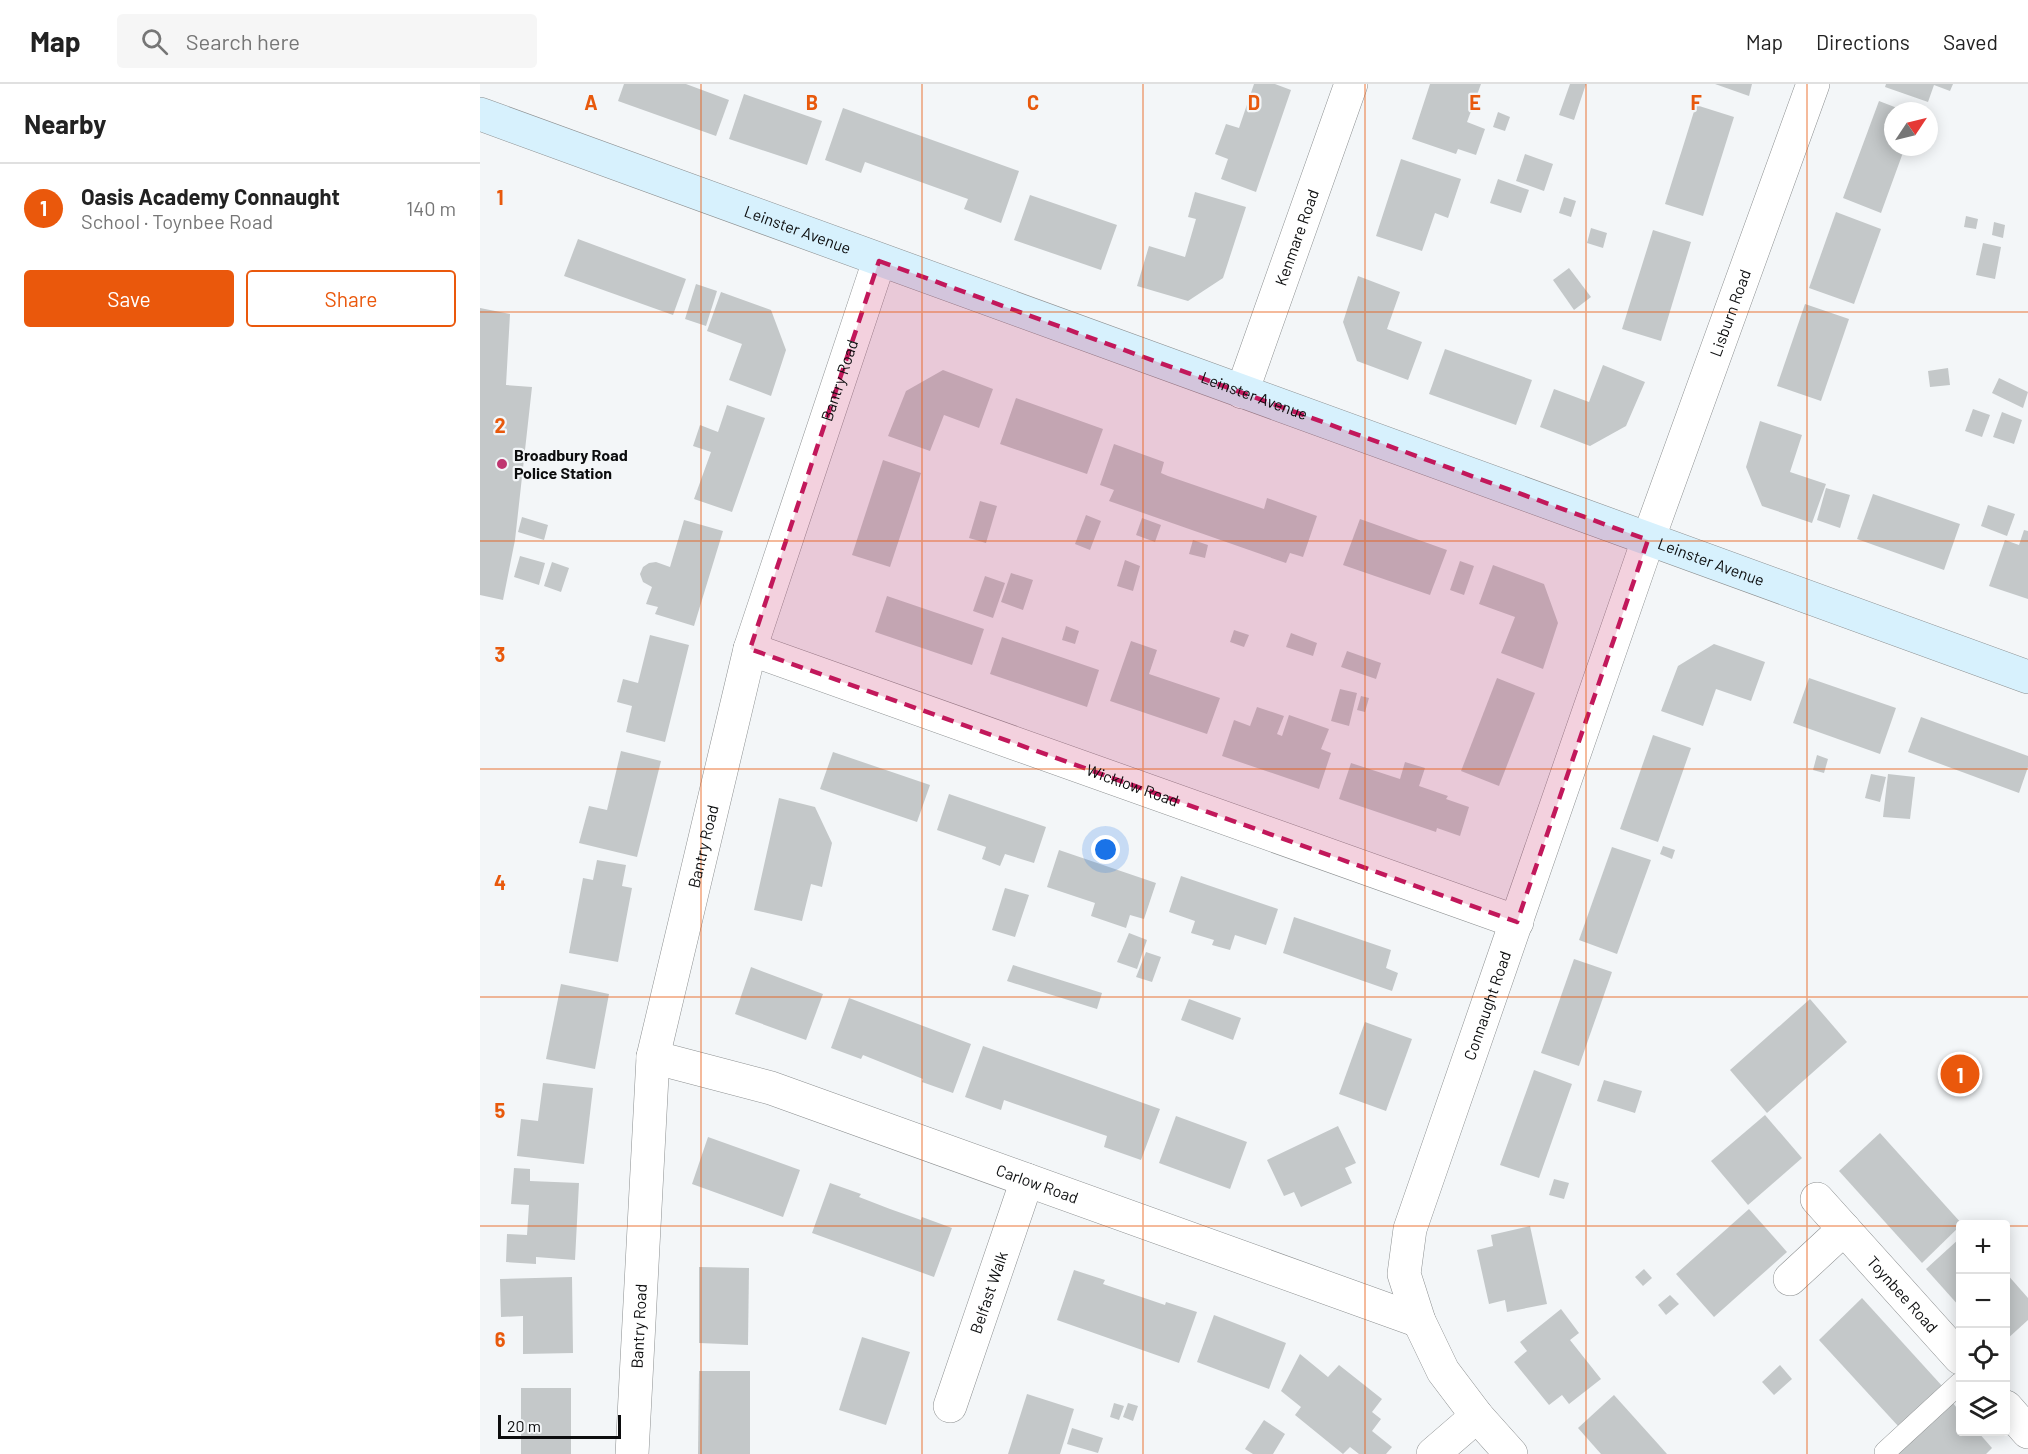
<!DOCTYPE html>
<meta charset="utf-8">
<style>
body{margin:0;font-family:Barlow,sans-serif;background:#f6f6f6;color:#222}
.controls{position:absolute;right:18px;bottom:18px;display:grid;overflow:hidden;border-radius:6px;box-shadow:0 3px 15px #0003}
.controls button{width:54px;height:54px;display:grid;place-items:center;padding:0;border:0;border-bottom:2px solid #e0e0e0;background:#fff;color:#222;font:30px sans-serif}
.compass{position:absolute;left:1404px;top:18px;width:54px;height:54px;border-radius:50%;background:#fff;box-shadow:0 3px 15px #0003;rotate:55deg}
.scale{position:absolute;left:18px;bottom:15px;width:123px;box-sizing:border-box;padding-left:6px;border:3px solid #0c0d0e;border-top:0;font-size:16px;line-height:21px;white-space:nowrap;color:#0c0d0e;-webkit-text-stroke:4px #f3f6f8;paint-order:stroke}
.you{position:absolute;left:626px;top:766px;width:21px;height:21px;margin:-15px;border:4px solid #fff;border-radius:50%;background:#1a73e8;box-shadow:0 0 0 9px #1a73e833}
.badge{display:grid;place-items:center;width:39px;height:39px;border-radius:50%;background:#ea580c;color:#fff;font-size:20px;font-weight:700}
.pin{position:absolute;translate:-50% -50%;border:3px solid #fff;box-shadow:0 2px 6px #0006}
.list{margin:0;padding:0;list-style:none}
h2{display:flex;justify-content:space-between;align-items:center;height:78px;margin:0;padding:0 24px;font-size:26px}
h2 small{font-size:20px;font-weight:400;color:#767676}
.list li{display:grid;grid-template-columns:39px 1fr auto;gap:18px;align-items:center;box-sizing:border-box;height:90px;padding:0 24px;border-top:2px solid #e0e0e0}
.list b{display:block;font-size:22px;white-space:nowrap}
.list p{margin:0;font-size:20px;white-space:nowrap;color:#767676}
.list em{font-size:20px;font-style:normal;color:#767676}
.actions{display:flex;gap:12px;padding:18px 24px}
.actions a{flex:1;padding:14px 0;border:2px solid #ea580c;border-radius:6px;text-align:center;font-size:21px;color:#ea580c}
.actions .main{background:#ea580c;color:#fff}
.icon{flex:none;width:33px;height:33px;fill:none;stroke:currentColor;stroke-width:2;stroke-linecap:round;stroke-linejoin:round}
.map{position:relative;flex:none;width:1548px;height:1370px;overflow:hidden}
header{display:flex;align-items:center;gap:36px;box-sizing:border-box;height:84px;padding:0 30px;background:#fff;border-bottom:2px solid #e0e0e0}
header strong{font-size:28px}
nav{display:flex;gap:33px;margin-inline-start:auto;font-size:21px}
.search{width:420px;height:54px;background:#f6f6f6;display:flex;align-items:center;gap:15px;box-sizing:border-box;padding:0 21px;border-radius:6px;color:#767676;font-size:22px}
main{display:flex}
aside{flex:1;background:#fff}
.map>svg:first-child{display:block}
.building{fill:#c4c8c9}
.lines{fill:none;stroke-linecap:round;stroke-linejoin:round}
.lane-casing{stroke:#8d9091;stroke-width:22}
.street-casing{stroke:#8d9091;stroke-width:34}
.secondary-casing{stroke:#8d9091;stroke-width:34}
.lane{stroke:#fff;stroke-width:21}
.street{stroke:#fff;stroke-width:33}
.secondary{stroke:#d7f1fd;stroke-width:33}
.marked{fill:#c2185b;fill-opacity:0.2;stroke:#c2185b;stroke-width:4.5;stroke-dasharray:12 8;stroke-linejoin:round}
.grid{fill:none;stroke:#e8590c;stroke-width:1.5;stroke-opacity:0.55}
.poi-dot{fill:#bf356f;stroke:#f3f6f8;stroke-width:2}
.labels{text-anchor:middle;stroke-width:4.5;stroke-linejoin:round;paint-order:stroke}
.street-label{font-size:16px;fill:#0c0d0e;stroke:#f3f6f8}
.poi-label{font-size:16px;font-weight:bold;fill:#0c0d0e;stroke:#f3f6f8;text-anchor:start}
.grid-label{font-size:20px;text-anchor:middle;font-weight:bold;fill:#e8590c;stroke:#f3f6f8;stroke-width:4.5;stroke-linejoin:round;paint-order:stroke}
</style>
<header>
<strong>Map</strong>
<div class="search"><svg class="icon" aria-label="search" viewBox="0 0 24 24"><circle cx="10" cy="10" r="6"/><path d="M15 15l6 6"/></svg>Search here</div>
<nav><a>Map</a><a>Directions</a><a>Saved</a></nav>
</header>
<main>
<aside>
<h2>Nearby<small></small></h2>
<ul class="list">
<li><span class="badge">1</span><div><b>Oasis Academy Connaught</b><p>School · Toynbee Road</p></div><em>140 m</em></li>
</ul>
<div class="actions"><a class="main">Save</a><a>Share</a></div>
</aside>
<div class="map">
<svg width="1548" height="1370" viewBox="0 0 1548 1370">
<rect width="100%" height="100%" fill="#f3f6f8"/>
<g class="building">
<polygon points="144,0 206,0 249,16 236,52 138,17"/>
<polygon points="774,0 795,0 811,6 776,108 741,95 748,75 735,70 746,40 759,44"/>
<polygon points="950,0 1001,0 987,38 1005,45 996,71 978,65 976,70 932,55"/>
<polygon points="1090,0 1106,0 1094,36 1079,31"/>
<polygon points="1235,0 1272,0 1269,12"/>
<polygon points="1406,0 1473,0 1470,7 1454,1 1448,18 1405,3"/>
<polygon points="264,10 342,37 327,81 249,55"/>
<polygon points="1399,17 1425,27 1413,27 1413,63 1425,63 1401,129 1363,114"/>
<polygon points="1216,21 1254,33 1223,132 1185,120"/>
<polygon points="363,24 539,87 521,139 484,125 488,115 385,78 381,89 345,76"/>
<polygon points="1018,28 1030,33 1025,47 1013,43"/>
<polygon points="1045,70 1073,80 1064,107 1036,97"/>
<polygon points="921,75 981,95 968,134 955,129 942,167 896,152"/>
<polygon points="1018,95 1049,106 1041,129 1010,119"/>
<polygon points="715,108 766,123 743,194 708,217 657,202 669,162 705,173 716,135 708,133"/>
<polygon points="550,111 637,141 621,186 534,156"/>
<polygon points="1084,113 1096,117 1091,133 1079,129"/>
<polygon points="1356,128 1401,145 1374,220 1329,204"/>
<polygon points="1486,132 1498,135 1496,145 1484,143"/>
<polygon points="1514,138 1525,141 1523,154 1512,151"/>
<polygon points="1111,144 1127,149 1123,164 1107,159"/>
<polygon points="1173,146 1211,158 1181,257 1142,245"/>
<polygon points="98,155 206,195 193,231 84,192"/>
<polygon points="1503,159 1521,163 1515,195 1496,191"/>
<polygon points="1089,184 1111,213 1094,226 1073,196"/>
<polygon points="878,192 920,208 907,245 942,258 928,296 877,277 863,238"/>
<polygon points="216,200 237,207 226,242 205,235"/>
<polygon points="241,208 291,226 306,266 291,312 249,296 262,260 227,247"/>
<polygon points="1325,220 1369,235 1341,317 1297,302"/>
<polygon points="0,224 30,230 26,301 52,303 35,456 23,516 0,511"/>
<polygon points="965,265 1052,296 1036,341 949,310"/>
<polygon points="1123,281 1165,298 1146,342 1110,362 1060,343 1074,305 1109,318"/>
<polygon points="1468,284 1470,301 1450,303 1448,287"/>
<polygon points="463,286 513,305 499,344 464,331 450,367 408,352 426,307"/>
<polygon points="1519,294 1548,308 1543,324 1512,309"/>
<polygon points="536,314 623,345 607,390 520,360"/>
<polygon points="247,321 285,334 252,428 214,415 231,368 213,362 220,341 238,348"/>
<polygon points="1493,325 1510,331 1502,353 1485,347"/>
<polygon points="1522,328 1542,336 1534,360 1513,353"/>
<polygon points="1280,337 1322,351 1310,388 1346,400 1332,439 1282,422 1266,383"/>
<polygon points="634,360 684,378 681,389 688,392 784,425 787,414 837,432 823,473 810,469 806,479 629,417 634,406 620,401"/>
<polygon points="403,376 441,389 410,483 372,471"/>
<polygon points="1346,404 1370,411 1360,444 1337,436"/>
<polygon points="1393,410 1480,440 1464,486 1377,455"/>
<polygon points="500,417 517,422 506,459 489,454"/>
<polygon points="1508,421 1535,430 1527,452 1501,442"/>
<polygon points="606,431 621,437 610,466 595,460"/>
<polygon points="42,433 68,441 64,456 38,448"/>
<polygon points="662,434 681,441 675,458 656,451"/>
<polygon points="880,435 967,466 950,511 863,481"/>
<polygon points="204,436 243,447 214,542 175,530 178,523 166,520 172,503 163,498 160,490 163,483 169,479 176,478 190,483"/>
<polygon points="1544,446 1548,447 1548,515 1509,502 1525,456 1539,461"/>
<polygon points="713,456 728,461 725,474 709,470"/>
<polygon points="40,472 65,479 59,501 34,493"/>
<polygon points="645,476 660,482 653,507 637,502"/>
<polygon points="980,477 994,482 984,511 970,506"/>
<polygon points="72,478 89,484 81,508 64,502"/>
<polygon points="1013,481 1064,500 1078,539 1063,585 1021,569 1035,533 999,520"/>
<polygon points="531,489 553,496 543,526 521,518"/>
<polygon points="505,492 525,499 513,534 493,527"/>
<polygon points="407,512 504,545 492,581 395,548"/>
<polygon points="586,542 599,547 595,560 582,556"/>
<polygon points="754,546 769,551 764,563 750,558"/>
<polygon points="811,549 837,559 833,572 806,563"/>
<polygon points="170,551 209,561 185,658 146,648 152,622 137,618 143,595 158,599"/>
<polygon points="522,553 619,586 607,623 510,590"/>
<polygon points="651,557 677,566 669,590 740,614 727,650 630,617"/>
<polygon points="1234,560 1285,578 1271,617 1236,605 1223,642 1181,627 1198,582"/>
<polygon points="867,567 901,579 896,595 861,583"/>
<polygon points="1017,594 1055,609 1019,702 981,687"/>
<polygon points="1329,594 1416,624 1400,670 1313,639"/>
<polygon points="860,605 877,609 869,642 851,637"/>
<polygon points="881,612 889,614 885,628 877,626"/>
<polygon points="777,623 804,632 797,650 802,652 809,631 849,645 841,665 851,669 839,705 742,672 754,636 770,642"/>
<polygon points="1441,633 1548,672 1548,683 1539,709 1428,668"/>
<polygon points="1173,651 1211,664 1178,758 1140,745"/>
<polygon points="141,667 181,677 157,773 99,759 109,722 127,726"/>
<polygon points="353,668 450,701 437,738 340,705"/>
<polygon points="1337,671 1348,675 1344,689 1333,686"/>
<polygon points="925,678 945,684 939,702 968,712 966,715 989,723 980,752 957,744 956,748 859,715 871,679 920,695"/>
<polygon points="1391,690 1406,693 1400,718 1385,714"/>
<polygon points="1408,690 1435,693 1430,735 1403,733"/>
<polygon points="469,710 566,743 554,779 525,770 520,782 502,775 506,763 457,746"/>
<polygon points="299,714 335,723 352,759 342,803 331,800 322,837 274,826"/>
<polygon points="1183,762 1195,766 1192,775 1180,770"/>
<polygon points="1132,763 1171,776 1137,870 1099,856"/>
<polygon points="579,766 676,799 664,835 650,831 646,844 611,832 615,819 567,803"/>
<polygon points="117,776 146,781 142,802 152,804 138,878 89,869 103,794 113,796"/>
<polygon points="701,792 798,825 786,861 755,851 750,866 732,861 734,856 711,849 715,837 689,828"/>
<polygon points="525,804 549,811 535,853 512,846"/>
<polygon points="814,833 911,866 906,884 918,889 912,907 803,869"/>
<polygon points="649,849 667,856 657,885 637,878"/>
<polygon points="666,868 681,873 672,898 656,893"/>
<polygon points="1094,875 1132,888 1099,982 1061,969"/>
<polygon points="533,881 622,909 617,925 527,897"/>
<polygon points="271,883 343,910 326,956 255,930"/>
<polygon points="81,900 129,910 115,985 66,975"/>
<polygon points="369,914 491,960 473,1009 442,998 443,995 383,971 381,975 351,964"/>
<polygon points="709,915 761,934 753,956 701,936"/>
<polygon points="1330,915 1367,958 1287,1029 1250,986"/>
<polygon points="885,938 932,955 906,1027 859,1010"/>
<polygon points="503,962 680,1025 661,1076 624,1063 627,1052 621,1050 524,1016 521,1026 485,1013"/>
<polygon points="1054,986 1092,1000 1059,1094 1020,1081"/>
<polygon points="1124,996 1162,1007 1155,1029 1117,1017"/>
<polygon points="63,999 113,1004 104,1080 37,1072 41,1035 58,1037"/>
<polygon points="1285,1031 1322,1074 1268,1121 1231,1077"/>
<polygon points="696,1032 767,1058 750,1105 679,1079"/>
<polygon points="858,1042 876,1079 865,1084 872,1099 821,1123 814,1108 804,1112 787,1076"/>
<polygon points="1400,1049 1482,1140 1442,1179 1359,1087"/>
<polygon points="228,1053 320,1086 303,1133 212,1100"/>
<polygon points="34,1084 50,1085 50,1097 99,1099 95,1176 56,1173 56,1180 26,1178 27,1150 47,1151 49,1121 31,1120"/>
<polygon points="1074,1095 1089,1099 1084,1115 1069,1111"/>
<polygon points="350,1099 381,1110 379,1113 410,1125 441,1136 442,1133 472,1144 454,1193 332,1149"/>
<polygon points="1269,1125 1307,1168 1234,1233 1196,1190"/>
<polygon points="1050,1142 1067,1220 1027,1228 1025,1216 1009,1220 997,1166 1013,1162 1011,1151"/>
<polygon points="1480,1154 1480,1223 1446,1185"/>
<polygon points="219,1183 269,1184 268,1261 219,1259"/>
<polygon points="1164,1185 1172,1194 1163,1202 1155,1193"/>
<polygon points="594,1186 625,1196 623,1200 685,1221 686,1218 717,1228 699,1279 577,1236"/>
<polygon points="1526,1189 1548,1214 1548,1236 1526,1256"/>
<polygon points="92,1193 93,1269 43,1270 43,1232 21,1233 20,1195"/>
<polygon points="1190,1211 1199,1220 1186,1231 1178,1221"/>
<polygon points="1382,1214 1463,1303 1419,1343 1339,1256"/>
<polygon points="1081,1225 1099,1249 1090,1256 1121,1295 1089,1320 1082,1311 1069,1321 1034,1278 1047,1267 1040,1258"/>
<polygon points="734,1231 806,1259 789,1305 717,1278"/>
<polygon points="382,1253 430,1268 406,1341 359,1326"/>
<polygon points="820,1270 848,1293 859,1281 902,1315 892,1328 901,1335 892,1347 912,1363 906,1370 879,1370 870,1363 863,1370 815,1331 821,1323 801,1307"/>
<polygon points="1300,1281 1312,1295 1294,1311 1282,1298"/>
<polygon points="219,1287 270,1287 270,1370 218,1370"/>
<rect x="41" y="1304" width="50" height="66"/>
<polygon points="547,1310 594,1325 580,1370 528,1370"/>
<polygon points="1134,1311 1179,1361 1187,1370 1121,1370 1098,1344"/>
<polygon points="634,1319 644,1322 639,1336 630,1333"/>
<polygon points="648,1319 658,1322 653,1337 643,1333"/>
<polygon points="1473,1319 1480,1328 1480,1348 1498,1348 1512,1364 1506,1370 1416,1370"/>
<polygon points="784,1336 805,1350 793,1370 773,1370 765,1365"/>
<polygon points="592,1344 623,1354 618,1369 587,1360"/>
</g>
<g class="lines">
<g class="lane-casing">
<polyline id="lane" points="1405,1368 1480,1299"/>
</g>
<g class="street-casing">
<g id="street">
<path id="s1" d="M762,308L871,0"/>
<path id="s2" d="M270,565L1037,838"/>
<path id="s3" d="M173,973L291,1004L939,1237"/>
<path id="s4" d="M1337,1115L1480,1274"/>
<polyline points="1310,1195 1364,1145"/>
<path id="s5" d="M470,1322L547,1096"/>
<polyline points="1526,1323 1548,1348"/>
<path id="s6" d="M152,1370L173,973L270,565L399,177"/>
<polyline points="953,1370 997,1332"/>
<path id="s7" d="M1031,1370L997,1332L963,1287L939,1237L924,1190L930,1145L1168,456L1333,0"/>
</g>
</g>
<g class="secondary-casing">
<g id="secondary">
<path id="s8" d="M0,30L1548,593"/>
</g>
</g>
<use href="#lane" class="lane"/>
<use href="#street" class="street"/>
<use href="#secondary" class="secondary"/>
</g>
<path class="marked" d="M399,177L1168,456L1037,838L270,565Z"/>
<path class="grid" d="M221,0V1370M442,0V1370M663,0V1370M885,0V1370M1106,0V1370M1327,0V1370M0,228H1548M0,457H1548M0,685H1548M0,913H1548M0,1142H1480M1526,1142H1548"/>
<circle class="poi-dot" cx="22" cy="380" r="6"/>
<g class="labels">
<g class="street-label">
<text dy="6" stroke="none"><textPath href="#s8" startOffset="338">Leinster Avenue</textPath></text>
<text dy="6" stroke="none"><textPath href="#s1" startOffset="164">Kenmare Road</textPath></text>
<text dy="6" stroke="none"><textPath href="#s7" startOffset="1228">Lisburn Road</textPath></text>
<text dy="6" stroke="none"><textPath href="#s6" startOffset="1100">Bantry Road</textPath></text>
<text dy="6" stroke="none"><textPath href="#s8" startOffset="824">Leinster Avenue</textPath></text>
<text dy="6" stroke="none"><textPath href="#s8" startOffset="1310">Leinster Avenue</textPath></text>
<text dy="6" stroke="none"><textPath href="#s2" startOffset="406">Wicklow Road</textPath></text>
<text dy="6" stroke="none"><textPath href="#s6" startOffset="614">Bantry Road</textPath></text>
<text dy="6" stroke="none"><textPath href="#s7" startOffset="494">Connaught Road</textPath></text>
<text dy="6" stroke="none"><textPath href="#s3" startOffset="405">Carlow Road</textPath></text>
<text dy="6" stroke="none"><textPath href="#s5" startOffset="120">Belfast Walk</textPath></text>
<text dy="6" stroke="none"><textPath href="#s4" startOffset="128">Toynbee Road</textPath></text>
<text dy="6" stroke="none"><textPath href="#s6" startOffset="128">Bantry Road</textPath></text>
</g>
<g class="poi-label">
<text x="34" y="377">Broadbury Road<tspan x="34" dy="18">Police Station</tspan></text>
</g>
</g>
<g class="grid-label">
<text x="111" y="26">A</text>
<text x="332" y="26">B</text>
<text x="553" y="26">C</text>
<text x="774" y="26">D</text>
<text x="995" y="26">E</text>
<text x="1216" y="26">F</text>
<text x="20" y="121">1</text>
<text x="20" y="349">2</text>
<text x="20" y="578">3</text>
<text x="20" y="806">4</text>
<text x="20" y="1034">5</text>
<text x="20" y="1263">6</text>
</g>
</svg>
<div class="controls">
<button>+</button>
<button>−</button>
<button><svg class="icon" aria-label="locate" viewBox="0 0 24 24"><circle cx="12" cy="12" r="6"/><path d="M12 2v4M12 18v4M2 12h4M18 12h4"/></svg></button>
<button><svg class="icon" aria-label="layers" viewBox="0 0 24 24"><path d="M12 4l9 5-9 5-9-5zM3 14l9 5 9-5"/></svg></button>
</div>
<svg class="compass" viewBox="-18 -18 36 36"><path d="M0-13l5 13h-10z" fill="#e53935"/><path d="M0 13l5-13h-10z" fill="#767676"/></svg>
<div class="scale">20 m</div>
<div class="you"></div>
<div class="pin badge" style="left:1480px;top:990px">1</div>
</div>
</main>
